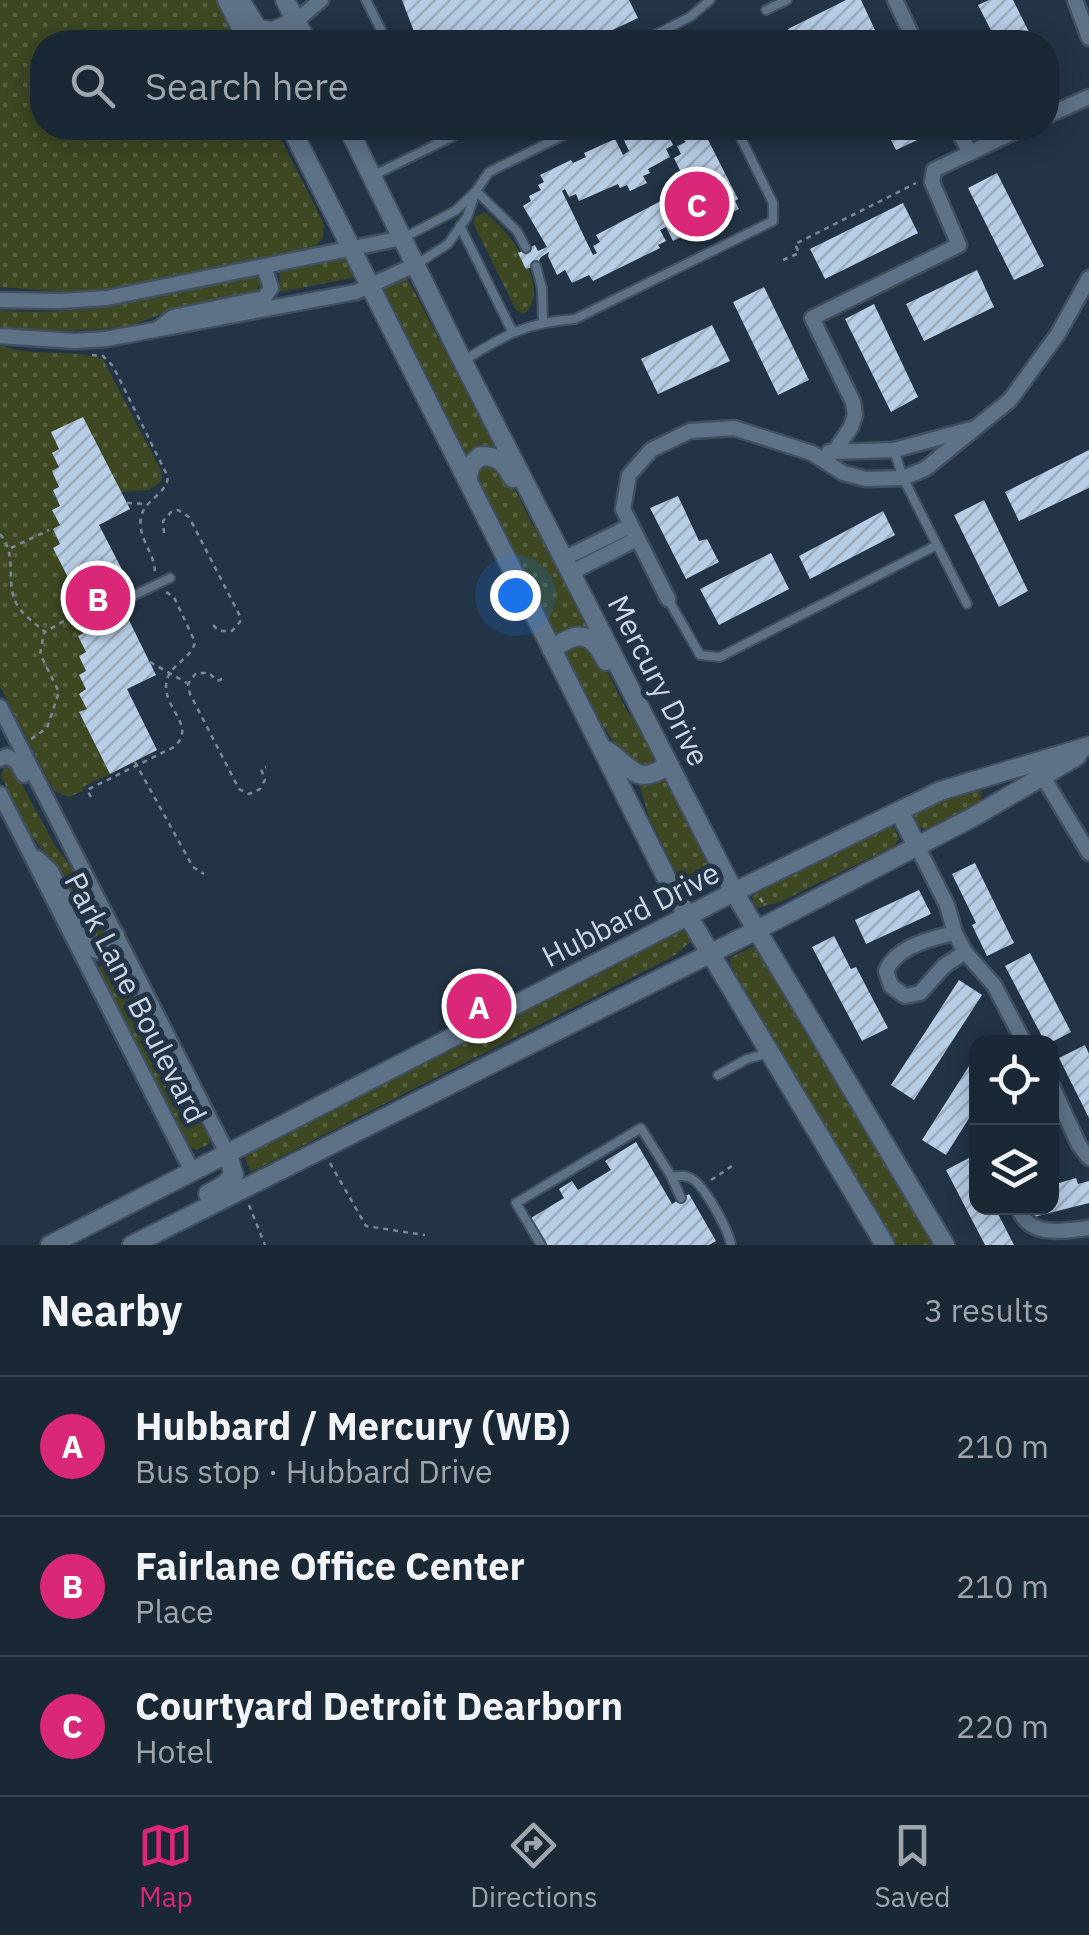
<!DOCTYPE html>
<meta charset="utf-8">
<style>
body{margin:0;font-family:"IBM Plex Sans",sans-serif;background:#232f3c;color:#f1f3f6}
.controls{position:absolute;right:30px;bottom:30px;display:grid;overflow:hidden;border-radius:20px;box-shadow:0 5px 25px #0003}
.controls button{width:90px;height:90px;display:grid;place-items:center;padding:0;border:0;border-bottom:2px solid #38444f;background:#1a2734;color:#f1f3f6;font:50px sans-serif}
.you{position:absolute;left:515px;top:595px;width:35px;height:35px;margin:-25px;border:8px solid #fff;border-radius:50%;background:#1a73e8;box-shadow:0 0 0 15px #1a73e833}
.badge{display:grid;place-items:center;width:65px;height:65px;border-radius:50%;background:#db2777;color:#fff;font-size:32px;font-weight:700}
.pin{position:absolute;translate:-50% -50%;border:5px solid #fff;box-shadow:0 2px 10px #0006}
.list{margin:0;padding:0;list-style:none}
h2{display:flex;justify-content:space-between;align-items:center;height:130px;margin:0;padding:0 40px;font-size:42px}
h2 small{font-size:32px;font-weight:400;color:#9fa5ac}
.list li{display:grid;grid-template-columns:65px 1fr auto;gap:30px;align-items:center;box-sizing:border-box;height:140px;padding:0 40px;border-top:2px solid #38444f}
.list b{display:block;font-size:38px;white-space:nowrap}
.list p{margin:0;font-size:32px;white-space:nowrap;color:#9fa5ac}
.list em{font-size:32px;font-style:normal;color:#9fa5ac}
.icon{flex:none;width:55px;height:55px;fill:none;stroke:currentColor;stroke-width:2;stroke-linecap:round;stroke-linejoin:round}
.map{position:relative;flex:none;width:1089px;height:1245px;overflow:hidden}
.search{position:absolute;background:#1a2734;box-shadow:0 5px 25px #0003;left:30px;right:30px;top:30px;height:110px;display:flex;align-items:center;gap:25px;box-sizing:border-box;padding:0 35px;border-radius:40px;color:#9fa5ac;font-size:38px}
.sheet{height:550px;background:#1a2734}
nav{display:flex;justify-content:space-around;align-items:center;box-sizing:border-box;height:140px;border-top:2px solid #38444f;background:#1a2734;font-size:28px;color:#9fa5ac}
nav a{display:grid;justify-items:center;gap:5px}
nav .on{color:#db2777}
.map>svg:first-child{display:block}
.grass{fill:url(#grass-dots)}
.building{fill:url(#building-hatch);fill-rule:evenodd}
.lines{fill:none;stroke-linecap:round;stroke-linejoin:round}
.service-casing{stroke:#415060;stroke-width:12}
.minor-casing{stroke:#415060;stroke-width:19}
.tertiary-casing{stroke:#415060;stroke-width:22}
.path{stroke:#7b8a99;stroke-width:2.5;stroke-dasharray:5 5;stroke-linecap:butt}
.service{stroke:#5e7287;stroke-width:8}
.minor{stroke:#5e7287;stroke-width:14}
.tertiary{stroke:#5e7287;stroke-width:18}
.labels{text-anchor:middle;stroke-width:10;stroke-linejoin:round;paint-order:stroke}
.street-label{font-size:30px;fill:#cdd8e4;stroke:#223446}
</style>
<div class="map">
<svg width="1089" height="1245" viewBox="0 0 1089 1245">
<defs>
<pattern id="grass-dots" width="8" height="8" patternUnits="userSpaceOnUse" patternTransform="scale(2.5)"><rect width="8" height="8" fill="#3d4722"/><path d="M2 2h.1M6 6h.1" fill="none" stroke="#586142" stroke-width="1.8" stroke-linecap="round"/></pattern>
<pattern id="building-hatch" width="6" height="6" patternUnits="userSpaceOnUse" patternTransform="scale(2.5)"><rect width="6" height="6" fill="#b8cee6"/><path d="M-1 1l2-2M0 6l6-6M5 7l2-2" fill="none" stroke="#9aabbe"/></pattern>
</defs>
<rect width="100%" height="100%" fill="#223446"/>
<g class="grass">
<path d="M0,0H219L240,42H42V128H275L322,220C326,233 324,243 310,248L113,289L65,292L0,287Z"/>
<path d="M484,212C508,229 554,288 524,314L516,310L473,223L474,218Z"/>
<polygon points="339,257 348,261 357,277 280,292 279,270"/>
<path d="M250,275L261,280L257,291L172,310L130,326L104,329L60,331L0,327V310C84,319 169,293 250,275Z"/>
<polygon points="406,276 455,370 482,408 500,448 481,448 467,455 464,453 383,291 384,286"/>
<path d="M0,345C33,358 69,348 103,359L162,473V481L149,490L121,492L83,418L52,433L59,449L52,453L59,467V487L53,491L60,506L52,510L60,525L53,529L60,544L53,548L86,613L79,617L86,632L79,637L86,652L79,656L86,671L79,675L86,689L79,694L87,709L79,713L110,774L83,787V791L69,797L54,791L0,686Z"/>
<polygon points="485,460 506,471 531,522 555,554 591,629 558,636 555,633 476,476 479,463"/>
<path d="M574,640L596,650L626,709L658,756L654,764L640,767C605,743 586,693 567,656L566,649Z"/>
<polygon points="11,764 54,844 84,885 108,934 109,941 104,945 94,941 55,866 29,832 1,776 5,765"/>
<polygon points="664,772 718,879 694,894 685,890 649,817 639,783 639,780"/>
<polygon points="968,784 978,787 982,794 980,802 926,830 917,826 913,813"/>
<polygon points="888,824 894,828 899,839 894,846 782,901 758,908 754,905 752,897 769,883"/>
<polygon points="687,930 695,938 674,956 253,1171 250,1170 243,1153 666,937"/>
<polygon points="756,945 937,1245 896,1245 731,966 730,958"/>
<polygon points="120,959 212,1137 209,1144 197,1150 191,1148 98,967"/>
</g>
<g class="building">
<polygon points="402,0 629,0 638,18 587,42 418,42"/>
<polygon points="846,0 861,0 875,30 850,42 794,42 788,29"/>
<polygon points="989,0 1013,0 1034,42 997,42 978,5"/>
<path d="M636,128H702L738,199L735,201L739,209L673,241L666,227L660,230L666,241L658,245L660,248L593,281L589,275L572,283L565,270L557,275L548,256L549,252L541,257L536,266L526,269L518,253L535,245L538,251L547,247L523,206L531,201L529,196L541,190L538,185L544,182L540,175L571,160L573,163L586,157L584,153L615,139L623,155L629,151L622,136ZM676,134L686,142L677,146L681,154L674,158L688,187L696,183L700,191L707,187L711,193L708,199L701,203L697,195L691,198L687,190L679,194L678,192L596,235L600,242L593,246L597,253L593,255L562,191L565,189L569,197L576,194L579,201L618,184L620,188L627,185L630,191L647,183L643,176L650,173L648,169L670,157L666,149L673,145L669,137Z"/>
<polygon points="885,128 930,128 932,133 896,150"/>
<polygon points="997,173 1044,266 1014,280 968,188"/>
<polygon points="903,203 918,233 825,279 810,249"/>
<polygon points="977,270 994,307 924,341 906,304"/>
<polygon points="764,287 809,380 778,395 733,302"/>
<polygon points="874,304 918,397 891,412 845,319"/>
<polygon points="712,325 730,361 658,394 641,359"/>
<polygon points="83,417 130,509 99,525 131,587 116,594 156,675 127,689 157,750 110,774 79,712 87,709 79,694 86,689 79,675 86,671 79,656 86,652 78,636 86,632 78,617 86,613 53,548 60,544 53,529 60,525 52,510 60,506 53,490 59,487 52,471 59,467 52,453 59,449 51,432"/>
<polygon points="1089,450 1089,488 1019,521 1005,492"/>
<polygon points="678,496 699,541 707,539 719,562 686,579 650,508"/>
<polygon points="984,500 1028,591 999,607 954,515"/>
<polygon points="883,511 895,535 810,579 799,556"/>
<polygon points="771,553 789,589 719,625 700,589"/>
<polygon points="975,863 1014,943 987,956 972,925 976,923 952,874"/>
<polygon points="919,890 931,914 866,944 855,920"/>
<polygon points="834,936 851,969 856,967 888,1028 862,1041 812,947"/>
<polygon points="1030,953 1071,1032 1052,1042 1045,1042 1005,966"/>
<polygon points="959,980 982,995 914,1100 891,1085"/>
<polygon points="1085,1045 1089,1054 1089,1118 1059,1058"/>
<polygon points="976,1055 976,1107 946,1155 922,1140"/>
<polygon points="636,1142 672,1204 689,1194 716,1241 709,1245 547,1245 531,1218 564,1198 559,1189 572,1181 578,1190 611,1170 605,1161"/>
<polygon points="969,1158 976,1173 976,1208 995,1208 1014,1245 985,1245 946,1170"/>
<polygon points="1076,1178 1078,1184 1089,1181 1089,1203 1030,1218 1027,1208 1052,1208 1052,1185"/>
</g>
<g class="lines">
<g class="service-casing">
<g id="service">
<polyline points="366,0 387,42"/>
<polyline points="766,10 787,0"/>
<polyline points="641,42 690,17 710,0"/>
<polyline points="430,128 438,143"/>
<polyline points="372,176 470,128"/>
<polyline points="460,226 512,331"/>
<polyline points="403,238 455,211 476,191 517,231 526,248"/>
<polyline points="417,264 448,244 467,217 476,191 489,172 578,128"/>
<polyline points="536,266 542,288 543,322"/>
<path d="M463,361C505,335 524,323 575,319L773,221V203L736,128"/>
<polyline points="937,545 967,604"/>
<polyline points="668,599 700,655 720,657 937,545 903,478 894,450"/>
<polyline points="120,602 170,578"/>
<polyline points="718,1075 747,1059 769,1053"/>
<polyline points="671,1176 681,1198"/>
<path d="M541,1245L516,1203L641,1128L671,1176C677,1177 683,1175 688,1177C703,1181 728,1229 731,1245"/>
</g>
</g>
<g class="minor-casing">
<g id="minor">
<polyline points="895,0 915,42"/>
<polyline points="1075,0 1089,38"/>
<polyline points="296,21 321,0"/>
<polyline points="1046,116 1089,97"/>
<polyline points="957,128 970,153"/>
<polyline points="0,300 61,301 107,298 402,238"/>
<polyline points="159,328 173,317 264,298 271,288 264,267"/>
<polyline points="0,336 75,341 106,339 356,292 415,265"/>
<polyline points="835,451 851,427 855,415 853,402 812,318 959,245 932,182 934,170 1022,128"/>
<polyline points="829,452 894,450 975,428"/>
<polyline points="565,558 630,526"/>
<polyline points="572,572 637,539"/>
<polyline points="668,599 623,509 629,475 651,450 690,431 734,428 812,453 843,473 866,479 903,478 925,469 1010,400 1058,334 1089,278"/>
<polyline points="0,707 227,1153"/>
<polyline points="0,759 7,756 17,762 24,775"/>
<polyline points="1043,777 1089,853"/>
<polyline points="0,794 192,1171"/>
<polyline points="917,846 947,905 955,933 965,952 994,985 1024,1042"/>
<polyline points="37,858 51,871 91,949 104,954 115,948 117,935"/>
<path d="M955,933C931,938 896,947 886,971L891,986L905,996L920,993L944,966L965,952"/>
<polyline points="1052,1086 1079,1145 1089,1158"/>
<path d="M1018,1208C1030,1238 1061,1231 1089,1228"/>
</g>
</g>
<g class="tertiary-casing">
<g id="tertiary">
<polyline points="227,0 248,42"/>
<polyline points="240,0 258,29 273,31 296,21"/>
<polyline points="285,0 307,42"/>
<polyline points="291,128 673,891 885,1245"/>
<polyline points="348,128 459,354 734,892 945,1245"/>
<path d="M467,479L471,465L480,456C499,456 504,462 513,478"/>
<path d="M552,650C577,629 592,632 606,661"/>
<path d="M608,751C634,770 637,786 669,765"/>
<polyline points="899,811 917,846"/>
<polyline points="208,1194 224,1185 234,1175 227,1153"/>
<polyline points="50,1245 734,892 940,791 1089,746"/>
<polyline points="132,1245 757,930 975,816 1077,756"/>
</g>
</g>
<g class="path">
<polyline points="783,260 799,253 795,244 916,183"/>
<path d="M92,355L103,356L113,366L168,477C166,495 145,499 141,517C137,538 155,553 155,572"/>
<polyline points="127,503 145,504"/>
<polyline points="164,533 163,521 171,512 178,510 189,517 240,616 240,622 232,631 219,631 212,624"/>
<path d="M0,534C18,555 5,580 16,603C22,615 35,623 45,632L81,611"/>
<polyline points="11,548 49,530"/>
<polyline points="150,662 187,683"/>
<polyline points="222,679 217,681 209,673 196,673 188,684 190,694 239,789 249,794 260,789 265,780 261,769 266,767"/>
<polyline points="31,739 47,728 59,692 40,654 44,633"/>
<polyline points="135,762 193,867 204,874"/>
<path d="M91,797L87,790L174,747C196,727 167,711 166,688C165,665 191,661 195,642L174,597L166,592"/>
<polyline points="760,898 765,906"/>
<polyline points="330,1163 366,1226 425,1235"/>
<polyline points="711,1180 732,1166"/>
<polyline points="249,1205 265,1245"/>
</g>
<use href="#service" class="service"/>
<use href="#minor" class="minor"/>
<use href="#tertiary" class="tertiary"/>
</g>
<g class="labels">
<g class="street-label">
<text transform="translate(658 681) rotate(63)" y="10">Mercury Drive</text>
<text transform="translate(631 915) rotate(-27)" y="10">Hubbard Drive</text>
<text transform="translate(135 998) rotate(63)" y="10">Park Lane Boulevard</text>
</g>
</g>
</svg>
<div class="controls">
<button><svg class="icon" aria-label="locate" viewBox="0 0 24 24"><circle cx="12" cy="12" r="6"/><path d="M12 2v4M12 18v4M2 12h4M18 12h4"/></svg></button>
<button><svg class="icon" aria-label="layers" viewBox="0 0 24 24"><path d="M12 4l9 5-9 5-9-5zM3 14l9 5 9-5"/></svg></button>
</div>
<div class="you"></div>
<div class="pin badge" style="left:479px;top:1006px">A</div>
<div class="pin badge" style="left:98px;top:598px">B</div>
<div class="pin badge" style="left:697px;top:204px">C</div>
<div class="search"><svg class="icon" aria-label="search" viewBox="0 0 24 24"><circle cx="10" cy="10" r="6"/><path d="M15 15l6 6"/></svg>Search here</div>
</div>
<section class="sheet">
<h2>Nearby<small>3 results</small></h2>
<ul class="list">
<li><span class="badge">A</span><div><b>Hubbard / Mercury (WB)</b><p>Bus stop · Hubbard Drive</p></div><em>210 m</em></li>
<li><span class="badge">B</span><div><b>Fairlane Office Center</b><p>Place</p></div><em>210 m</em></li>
<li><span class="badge">C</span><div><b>Courtyard Detroit Dearborn</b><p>Hotel</p></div><em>220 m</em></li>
</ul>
</section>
<nav>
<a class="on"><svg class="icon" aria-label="map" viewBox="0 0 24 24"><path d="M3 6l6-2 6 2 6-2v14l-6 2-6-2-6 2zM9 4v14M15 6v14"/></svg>Map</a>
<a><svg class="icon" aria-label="directions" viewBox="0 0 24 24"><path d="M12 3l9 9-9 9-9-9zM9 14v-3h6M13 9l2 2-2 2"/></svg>Directions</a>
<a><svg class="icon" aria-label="saved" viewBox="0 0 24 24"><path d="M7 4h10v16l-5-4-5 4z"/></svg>Saved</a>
</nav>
